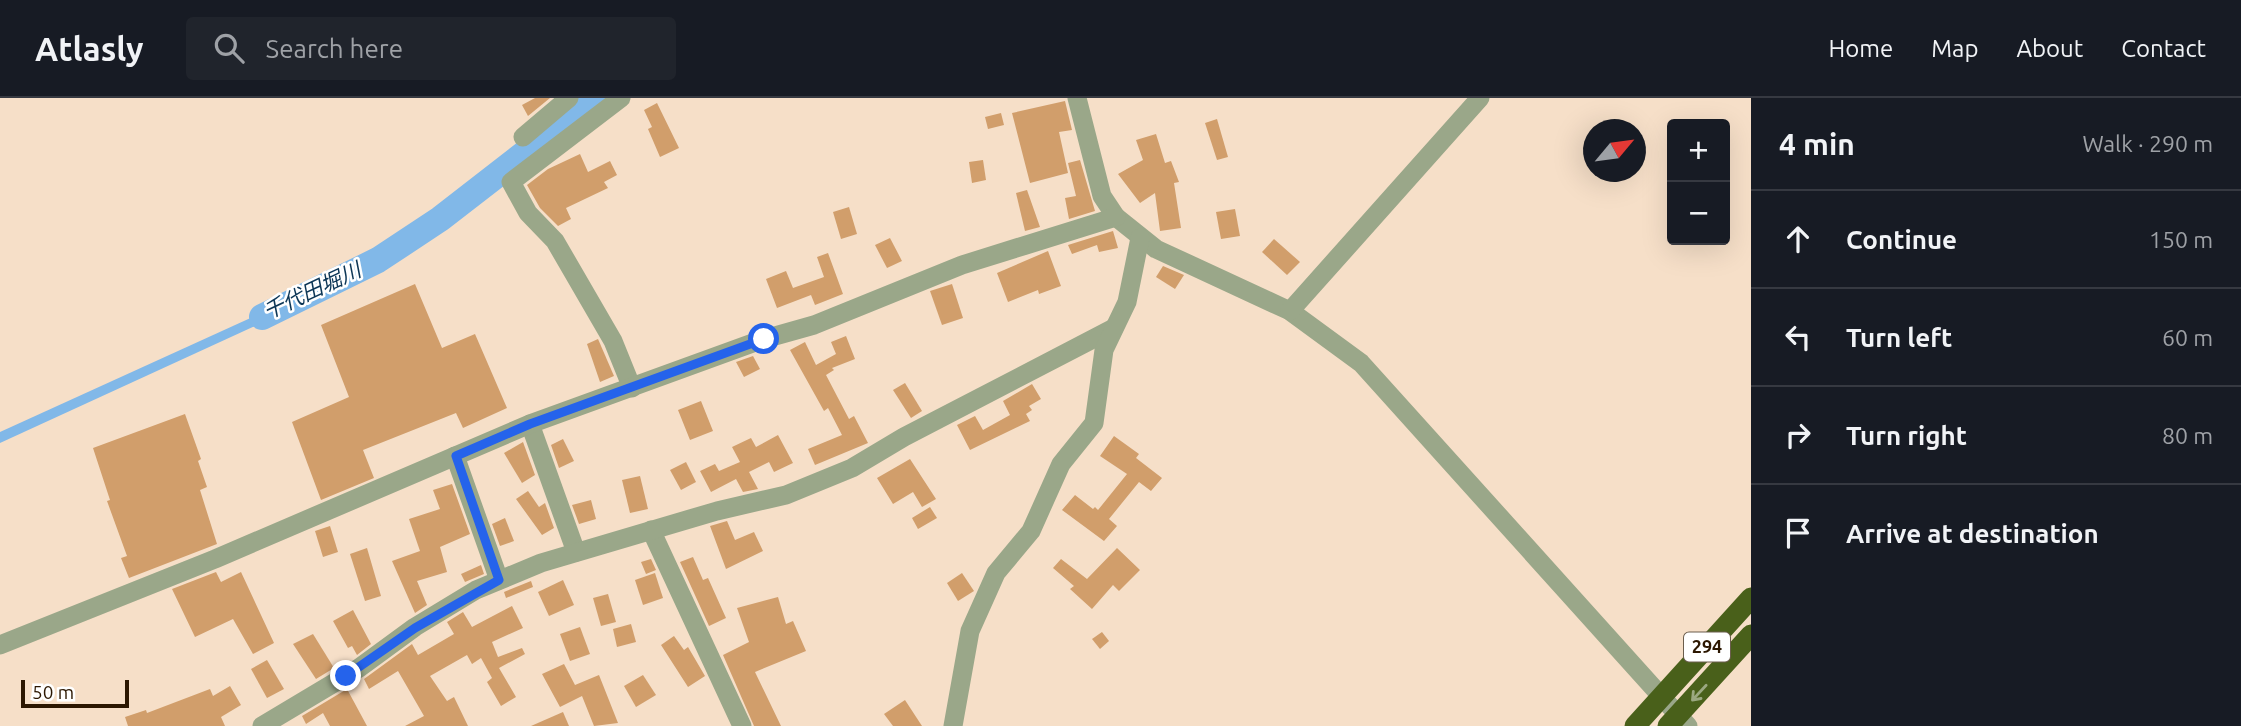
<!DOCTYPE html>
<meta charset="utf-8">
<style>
body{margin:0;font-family:Ubuntu,"Noto Sans JP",sans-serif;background:#20242c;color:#f1f3f6}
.controls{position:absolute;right:21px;top:21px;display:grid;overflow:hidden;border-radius:7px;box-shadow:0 7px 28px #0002}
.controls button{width:63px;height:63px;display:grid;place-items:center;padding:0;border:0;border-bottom:2px solid #363941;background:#171b24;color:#f1f3f6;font:35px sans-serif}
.compass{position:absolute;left:1583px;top:21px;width:63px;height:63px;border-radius:50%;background:#171b24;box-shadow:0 7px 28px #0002;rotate:61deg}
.scale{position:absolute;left:21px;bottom:18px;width:108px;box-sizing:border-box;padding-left:7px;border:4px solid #2c1701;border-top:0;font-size:19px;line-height:24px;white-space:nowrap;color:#2c1701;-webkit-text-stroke:5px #fff;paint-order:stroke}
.stop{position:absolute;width:21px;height:21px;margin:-16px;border:5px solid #2563eb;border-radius:50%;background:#fff}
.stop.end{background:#2563eb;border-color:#fff;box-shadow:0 2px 7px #0008}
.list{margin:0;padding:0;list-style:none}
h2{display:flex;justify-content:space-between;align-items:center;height:91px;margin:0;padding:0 28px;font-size:30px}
h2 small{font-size:23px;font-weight:400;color:#9ea1a6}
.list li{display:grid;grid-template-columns:46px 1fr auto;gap:21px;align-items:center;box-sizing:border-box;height:98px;padding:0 28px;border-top:2px solid #363941}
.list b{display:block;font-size:26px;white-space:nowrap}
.list em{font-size:23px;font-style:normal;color:#9ea1a6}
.icon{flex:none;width:38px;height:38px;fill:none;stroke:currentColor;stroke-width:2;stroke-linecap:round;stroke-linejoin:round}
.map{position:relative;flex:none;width:1751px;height:628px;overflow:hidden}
header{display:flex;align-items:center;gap:42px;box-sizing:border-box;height:98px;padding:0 35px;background:#171b24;border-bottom:2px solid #363941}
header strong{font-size:33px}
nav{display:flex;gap:38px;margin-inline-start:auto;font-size:24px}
.search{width:490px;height:63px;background:#20242c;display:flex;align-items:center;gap:18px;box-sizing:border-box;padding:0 24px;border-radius:7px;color:#9ea1a6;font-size:26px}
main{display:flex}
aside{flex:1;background:#171b24}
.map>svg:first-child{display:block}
.water{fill:#81b8e8}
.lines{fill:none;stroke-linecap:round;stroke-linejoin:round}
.river{stroke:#81b8e8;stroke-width:26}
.building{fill:#d19e6b}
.minor{stroke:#9aa789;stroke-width:19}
.highway{stroke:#49601a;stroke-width:21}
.oneway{stroke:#9ba881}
.route{stroke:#2563eb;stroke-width:9}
.labels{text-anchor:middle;stroke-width:5;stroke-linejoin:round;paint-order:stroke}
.shield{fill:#fff;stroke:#6b5d4d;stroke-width:2}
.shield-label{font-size:18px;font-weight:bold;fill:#2c1701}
.water-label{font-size:21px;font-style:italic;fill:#0c3656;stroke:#fff}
</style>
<header>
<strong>Atlasly</strong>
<div class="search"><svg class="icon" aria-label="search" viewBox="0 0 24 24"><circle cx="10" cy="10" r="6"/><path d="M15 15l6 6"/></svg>Search here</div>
<nav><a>Home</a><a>Map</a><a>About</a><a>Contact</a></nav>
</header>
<main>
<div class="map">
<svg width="1751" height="628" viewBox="0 0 1751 628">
<rect width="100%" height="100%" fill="#f6dfc8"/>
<polygon class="water" points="292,201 296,209 0,345 0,334"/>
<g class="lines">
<polyline class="river" points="262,219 378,162 440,121 596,0"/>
</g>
<g class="building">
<polygon points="535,0 550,0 528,18 522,7"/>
<polygon points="1065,3 1072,32 1059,34 1068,75 1030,85 1012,15"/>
<polygon points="657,5 679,50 660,59 648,31 652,29 644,12"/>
<polygon points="1001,15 1004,27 988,31 985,19"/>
<polygon points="1217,21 1228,59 1217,62 1205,25"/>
<polygon points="1156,36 1165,65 1171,63 1179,84 1174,85 1181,130 1160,133 1155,95 1140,105 1118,76 1143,62 1136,42"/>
<polygon points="580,56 588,74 610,63 617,77 604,84 608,90 566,110 571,121 558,128 540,110 527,87 548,71"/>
<polygon points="983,62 986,82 972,85 969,64"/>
<polygon points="1080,62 1095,113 1069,121 1065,100 1076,98 1068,65"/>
<polygon points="1027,92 1040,129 1025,133 1016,95"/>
<polygon points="849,109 857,136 841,141 833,114"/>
<polygon points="1235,111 1240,138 1221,141 1216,114"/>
<polygon points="1113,133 1118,150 1099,154 1097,147 1072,156 1068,147"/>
<polygon points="890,140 902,163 887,170 875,147"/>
<polygon points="1274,141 1300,164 1287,177 1262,154"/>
<polygon points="1048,153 1061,188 1039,196 1038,192 1008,204 997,175"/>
<polygon points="828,155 843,196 815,207 811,197 777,210 766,181 786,173 793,190 824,179 817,159"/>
<polygon points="1163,168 1184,177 1175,191 1156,179"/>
<polygon points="415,186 442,250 475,236 507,310 463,330 456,315 363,352 374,380 321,402 292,324 349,299 321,227"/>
<polygon points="952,186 963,220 942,227 930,193"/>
<polygon points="846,238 855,261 832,270 834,272 826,277 849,321 854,318 868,345 815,367 808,351 842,337 828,310 824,313 790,252 805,244 816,267 836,256 831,244"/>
<polygon points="598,241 614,278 600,284 587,246"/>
<polygon points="753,258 760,271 744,279 736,264"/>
<polygon points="905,285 922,313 911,320 893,292"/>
<polygon points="1032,286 1041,301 1029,308 1032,312 1026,316 1030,323 970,352 957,327 975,318 983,332 1010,317 1003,303"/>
<polygon points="701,303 713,333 690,342 678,312"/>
<polygon points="185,316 201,361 198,363 207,389 200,392 217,446 129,480 121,460 127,458 107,403 110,402 93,350"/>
<polygon points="778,337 793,365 774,374 769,364 749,374 758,391 743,394 736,381 711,394 700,373 715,366 719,373 740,364 732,349 751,340 756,349"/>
<polygon points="1114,338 1139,356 1136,360 1162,380 1151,393 1139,384 1109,421 1117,428 1104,443 1062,412 1075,397 1093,411 1095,409 1098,412 1127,376 1100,358"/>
<polygon points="563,341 574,363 559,370 551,347"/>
<polygon points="523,344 535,377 522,385 504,355"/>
<polygon points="910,361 936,401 922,409 913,394 893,406 877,380"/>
<polygon points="686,364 696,384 681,392 670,372"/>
<polygon points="640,378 648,411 630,415 622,382"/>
<polygon points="452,386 470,436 440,449 447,474 417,483 427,507 415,515 392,463 420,453 409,421 440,411 433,392"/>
<polygon points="528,393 539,409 545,405 554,430 542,437 516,401"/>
<polygon points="591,402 596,421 579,426 572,407"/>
<polygon points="930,409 937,420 918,431 912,420"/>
<polygon points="505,420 514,443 500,448 492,426"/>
<polygon points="727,423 735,442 754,434 763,453 726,471 710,428"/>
<polygon points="330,428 338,454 323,459 315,433"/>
<polygon points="367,450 381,498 365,503 350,456"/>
<polygon points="1117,450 1140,472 1119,493 1113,487 1092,511 1070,491 1074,488 1053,470 1061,461 1087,481"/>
<polygon points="693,459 703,482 708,480 726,520 709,528 680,464"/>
<polygon points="651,461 656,472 646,476 641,464"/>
<polygon points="481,467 484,476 465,484 461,476"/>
<polygon points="216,474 221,484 241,474 274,545 253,556 233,521 195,539 172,491"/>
<polygon points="655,475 663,500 643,507 635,482"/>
<polygon points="962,475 974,493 958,503 947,485"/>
<polygon points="563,482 574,507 549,518 538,494"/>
<polygon points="531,483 533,489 506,500 504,494"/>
<polygon points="608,496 616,524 601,528 593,500"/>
<polygon points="778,499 786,526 793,523 806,553 755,574 781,628 754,628 723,557 749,544 737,510"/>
<polygon points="512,508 523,530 492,544 498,559 522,550 525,556 499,570 516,599 501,608 487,584 492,580 481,560 472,566 467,557 430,578 447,603 454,599 468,628 405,628 424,618 398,573 369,591 364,581 412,546 418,557 454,536 447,524 463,514 472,529"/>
<polygon points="353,512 371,546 357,557 352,548 348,550 333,523"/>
<polygon points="631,526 636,544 617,549 613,531"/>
<polygon points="580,529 590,556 570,563 560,536"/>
<polygon points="1102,534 1109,543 1100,551 1092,541"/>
<polygon points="313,536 334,570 316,581 293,546"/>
<polygon points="674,538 684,552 688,549 705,578 688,589 661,547"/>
<polygon points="267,562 284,591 267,600 251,571"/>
<polygon points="564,566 575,587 599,577 618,625 594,628 582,598 560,609 542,576"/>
<polygon points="643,577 656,597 636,609 624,588"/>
<polygon points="230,588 241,607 221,619 225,628 128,628 125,619 146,612 147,615 210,591 213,598"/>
<polygon points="347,591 367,628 330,628 323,615 306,626 302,618"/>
<polygon points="905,602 922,628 893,628 884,616"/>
<polygon points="563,614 569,628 531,628"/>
</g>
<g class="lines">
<g class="minor">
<polyline points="621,0 511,84 528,115 555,143 613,243 632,290"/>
<polyline points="1077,0 1102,98 1116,119 1156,151 1290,213 1361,265 1688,628"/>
<polyline points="523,39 569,0"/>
<polyline points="1290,213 1480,0"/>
<polyline points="530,326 576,454"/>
<polyline points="455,358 499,482"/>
<polyline points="651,432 742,628"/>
<polyline points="0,547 215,461 530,326 764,241 814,227 962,167 1116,119"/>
<polyline points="262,628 359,570 415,529 476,492 541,465 717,413 786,397 852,370 904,339 1114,230"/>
<polyline points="953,628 970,533 996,475 1031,433 1061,366 1094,325 1104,252 1127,204 1140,140"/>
</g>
<g class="highway">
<polyline points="1635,628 1751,500"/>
<polyline points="1668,628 1751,537"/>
</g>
</g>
<defs><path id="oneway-shaft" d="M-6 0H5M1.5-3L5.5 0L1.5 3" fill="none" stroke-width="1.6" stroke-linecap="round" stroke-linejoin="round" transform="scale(1.75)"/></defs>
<use class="oneway" href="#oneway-shaft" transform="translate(1699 595) rotate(133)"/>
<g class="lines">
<polyline class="route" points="346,578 415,530 499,482 456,358 530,326 764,241"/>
</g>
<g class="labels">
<rect class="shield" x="1684" y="534.5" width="46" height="29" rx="5"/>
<g class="shield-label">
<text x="1707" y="555">294</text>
</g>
<g class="water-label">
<text transform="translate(312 193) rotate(-25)" y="7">千代田堀川</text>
</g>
</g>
</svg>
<div class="controls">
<button>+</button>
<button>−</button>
</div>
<svg class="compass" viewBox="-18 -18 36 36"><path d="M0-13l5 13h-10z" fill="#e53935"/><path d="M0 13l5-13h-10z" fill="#9ea1a6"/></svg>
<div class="scale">50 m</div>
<div class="stop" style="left:764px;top:241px"></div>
<div class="stop end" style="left:346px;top:578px"></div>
</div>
<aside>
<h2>4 min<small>Walk · 290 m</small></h2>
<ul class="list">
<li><svg class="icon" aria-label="ahead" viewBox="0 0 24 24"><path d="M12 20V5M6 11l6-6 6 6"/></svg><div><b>Continue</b></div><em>150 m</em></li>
<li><svg class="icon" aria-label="left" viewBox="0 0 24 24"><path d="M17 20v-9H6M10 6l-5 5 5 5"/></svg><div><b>Turn left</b></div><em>60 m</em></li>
<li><svg class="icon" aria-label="right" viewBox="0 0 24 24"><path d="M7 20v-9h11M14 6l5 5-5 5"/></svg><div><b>Turn right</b></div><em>80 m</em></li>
<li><svg class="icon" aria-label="arrive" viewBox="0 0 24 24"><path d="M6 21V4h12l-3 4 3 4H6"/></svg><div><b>Arrive at destination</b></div></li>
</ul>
</aside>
</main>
